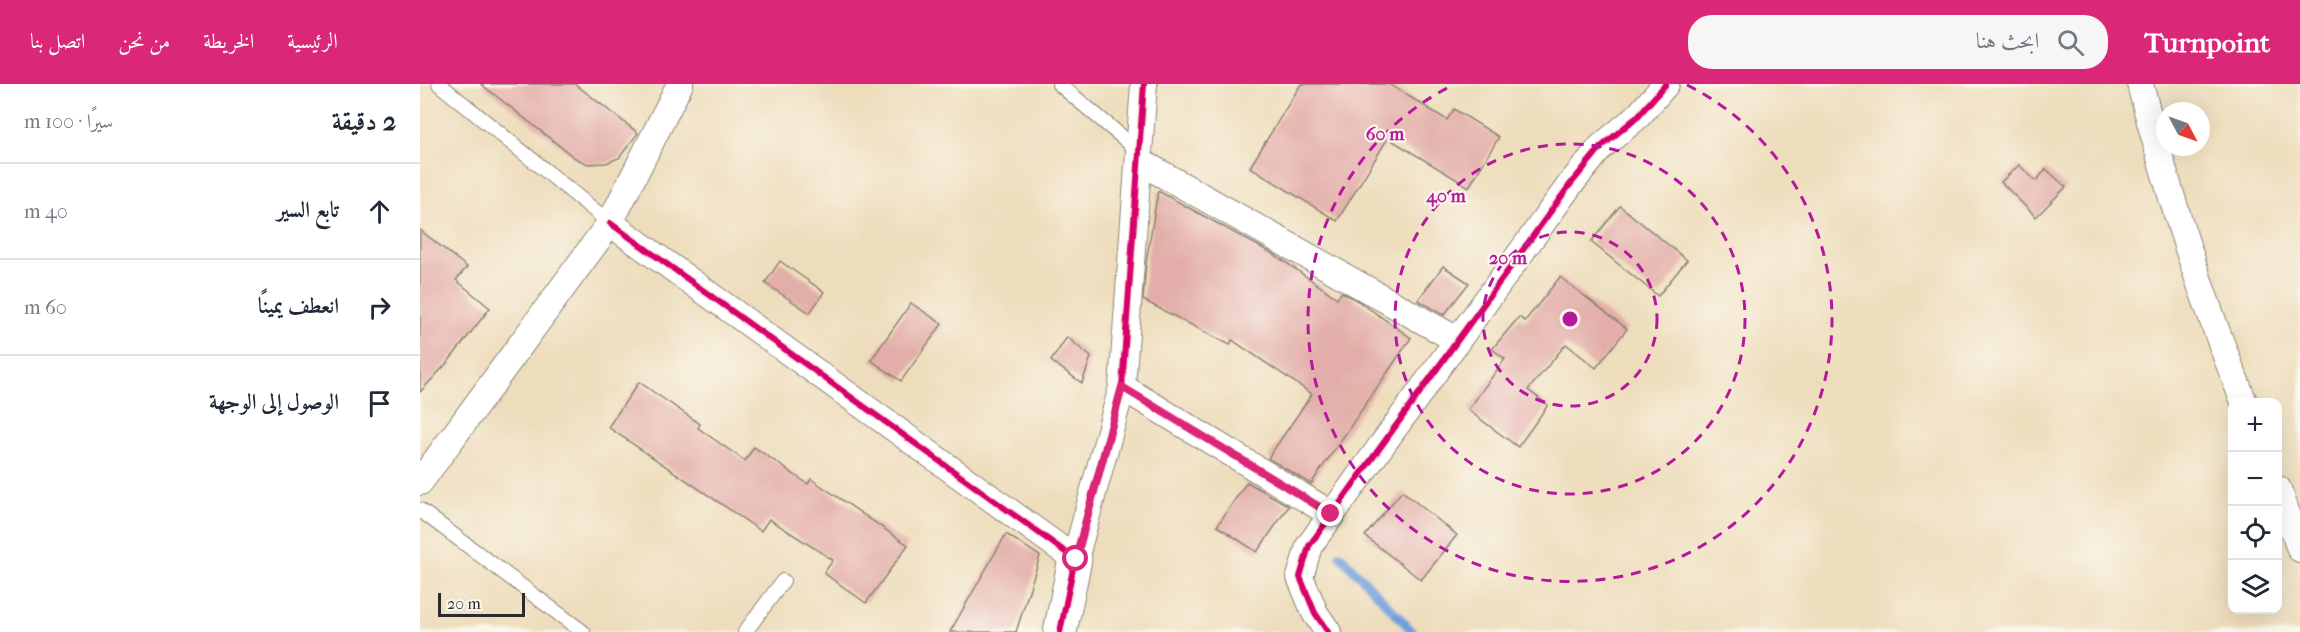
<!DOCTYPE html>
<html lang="ar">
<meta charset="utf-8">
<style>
body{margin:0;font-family:"IM FELL French Canon",Amiri,serif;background:#f6f6f7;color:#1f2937;direction:rtl}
.controls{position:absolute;right:18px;bottom:18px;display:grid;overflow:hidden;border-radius:12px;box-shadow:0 6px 24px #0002}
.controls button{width:54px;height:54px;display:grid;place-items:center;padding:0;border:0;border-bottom:2px solid #e0e1e3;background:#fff;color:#1f2937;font:30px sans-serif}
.compass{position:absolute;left:1736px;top:18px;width:54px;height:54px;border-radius:50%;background:#fff;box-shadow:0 6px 24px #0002;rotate:131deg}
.scale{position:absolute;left:18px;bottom:15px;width:87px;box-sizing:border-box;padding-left:6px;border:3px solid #2b2b2b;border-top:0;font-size:16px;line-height:21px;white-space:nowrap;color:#2b2b2b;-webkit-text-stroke:4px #fbf7ec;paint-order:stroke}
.stop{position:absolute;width:18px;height:18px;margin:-14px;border:4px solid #db2777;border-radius:50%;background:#fff}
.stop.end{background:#db2777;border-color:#fff;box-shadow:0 2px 6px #0008}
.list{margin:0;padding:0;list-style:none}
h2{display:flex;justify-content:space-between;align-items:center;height:78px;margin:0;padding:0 24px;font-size:26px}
h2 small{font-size:20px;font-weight:400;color:#747a83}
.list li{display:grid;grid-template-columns:39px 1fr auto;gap:18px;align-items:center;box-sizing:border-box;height:96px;padding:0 24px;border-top:2px solid #e0e1e3}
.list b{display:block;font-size:22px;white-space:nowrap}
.list em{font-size:20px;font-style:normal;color:#747a83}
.icon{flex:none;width:33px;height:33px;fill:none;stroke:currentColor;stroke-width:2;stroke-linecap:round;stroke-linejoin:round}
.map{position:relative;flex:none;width:1880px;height:548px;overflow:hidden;direction:ltr}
header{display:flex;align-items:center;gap:36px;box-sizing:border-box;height:84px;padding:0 30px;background:#db2777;color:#fff}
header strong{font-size:28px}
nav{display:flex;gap:33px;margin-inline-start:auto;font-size:21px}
.search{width:420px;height:54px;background:#f6f6f7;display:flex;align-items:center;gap:15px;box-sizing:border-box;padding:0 21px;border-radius:24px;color:#747a83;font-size:22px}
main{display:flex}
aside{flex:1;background:#fff}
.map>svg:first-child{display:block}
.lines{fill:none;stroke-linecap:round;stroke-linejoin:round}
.stream{stroke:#6fa0da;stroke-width:9}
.building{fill:#e3aea9}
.lane-casing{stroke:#8c8474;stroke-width:16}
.street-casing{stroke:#8c8474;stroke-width:28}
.secondary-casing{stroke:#8c8474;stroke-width:35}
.lane{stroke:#fff;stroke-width:14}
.street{stroke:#fff;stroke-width:26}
.secondary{stroke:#fff;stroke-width:33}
.cycleway-casing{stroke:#fbf7ec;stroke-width:10}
.cycleway{stroke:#d6006c;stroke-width:6}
.route{stroke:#db2777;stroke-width:8}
.ring{fill:none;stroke:#b5179e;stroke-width:3;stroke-dasharray:10 8}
.centre{fill:#b5179e;stroke:#fbf7ec;stroke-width:3}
.ring-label{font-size:18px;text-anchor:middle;font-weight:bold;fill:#b5179e;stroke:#fbf7ec;stroke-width:4.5;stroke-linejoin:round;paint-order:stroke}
</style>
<header>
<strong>Turnpoint</strong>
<div class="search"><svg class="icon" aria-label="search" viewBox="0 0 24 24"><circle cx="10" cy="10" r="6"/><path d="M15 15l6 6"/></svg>ابحث هنا</div>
<nav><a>الرئيسية</a><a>الخريطة</a><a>من نحن</a><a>اتصل بنا</a></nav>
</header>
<main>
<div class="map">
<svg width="1880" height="548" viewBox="0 0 1880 548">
<rect width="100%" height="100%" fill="#fbf7ec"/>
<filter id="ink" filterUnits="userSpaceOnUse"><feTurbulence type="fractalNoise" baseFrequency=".0167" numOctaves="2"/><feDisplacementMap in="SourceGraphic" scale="12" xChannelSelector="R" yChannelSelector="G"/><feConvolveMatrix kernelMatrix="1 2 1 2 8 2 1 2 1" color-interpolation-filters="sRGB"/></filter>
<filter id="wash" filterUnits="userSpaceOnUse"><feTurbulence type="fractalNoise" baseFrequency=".008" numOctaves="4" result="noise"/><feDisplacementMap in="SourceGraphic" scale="24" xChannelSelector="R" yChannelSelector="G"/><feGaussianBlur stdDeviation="1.35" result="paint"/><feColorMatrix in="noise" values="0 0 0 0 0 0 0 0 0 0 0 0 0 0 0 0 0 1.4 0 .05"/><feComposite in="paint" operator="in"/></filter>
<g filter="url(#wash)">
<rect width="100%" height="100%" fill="#eeddbc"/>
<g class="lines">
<polyline class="stream" points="920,471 993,548"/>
</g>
<g id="blocks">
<g class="building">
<polygon points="61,0 155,0 218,49 199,74 186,79 168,80 155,74"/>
<polygon points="881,0 969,0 1027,36 1034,25 1079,53 1049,103 968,54 917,137 830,83"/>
<polygon points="1599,81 1616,97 1626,85 1646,103 1616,133 1581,98"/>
<polygon points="738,107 855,171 917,214 922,208 938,217 991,254 891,400 848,374 892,310 812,256 810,261 723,216 726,179"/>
<polygon points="1200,122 1267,176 1238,212 1171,158"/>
<polygon points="0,146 47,183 36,196 70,224 28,278 0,308"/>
<polygon points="360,177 404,208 390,229 345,199"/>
<polygon points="1023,182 1049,199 1024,231 998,216"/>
<polygon points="1140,193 1207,245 1176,284 1146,260 1108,306 1128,321 1098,363 1048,326 1085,275 1072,265 1099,233 1105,237"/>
<polygon points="491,219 522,240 481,297 451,276"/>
<polygon points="647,253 671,273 662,299 631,277"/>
<polygon points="219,298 280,340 278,344 325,377 334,363 388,400 391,395 488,461 446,519 404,489 413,476 349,435 341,447 188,343"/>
<polygon points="827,398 869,422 837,468 797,442"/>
<polygon points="982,407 1037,451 1001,496 945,452"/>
<polygon points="586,450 620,472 596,548 530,548"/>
</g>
</g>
</g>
<g filter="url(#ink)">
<use href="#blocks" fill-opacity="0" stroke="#8c8474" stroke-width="1.5"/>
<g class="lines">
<g class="lane-casing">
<g id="lane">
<polyline points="19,0 190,139"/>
<polyline points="639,0 720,68"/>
<polyline points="0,426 163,548"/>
<polyline points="325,548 363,497"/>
</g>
</g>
<g class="street-casing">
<g id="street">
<path d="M1720,0C1748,109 1782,214 1824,318"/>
<polyline points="719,77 1037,256"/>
<polyline points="190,139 655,475 702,303 724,0"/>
<polyline points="702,303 911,430"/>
<polyline points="0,398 190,139 260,0"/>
<polyline points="1858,405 1880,465"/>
<polyline points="908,548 895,529 880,493 889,462 1149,102 1181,63 1218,32 1246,0"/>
</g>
</g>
<g class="secondary-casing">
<polyline id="secondary" points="640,548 655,475"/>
</g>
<use href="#lane" class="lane"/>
<use href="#street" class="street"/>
<use href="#secondary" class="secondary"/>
<g class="cycleway-casing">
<g id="cycleway">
<polyline points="190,139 655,475"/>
<polyline points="640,548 655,475 702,303 724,0"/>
<polyline points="908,548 895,529 880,493 889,462 1149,102 1181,63 1218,32 1246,0"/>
</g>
</g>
<use href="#cycleway" class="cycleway"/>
</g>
</g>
<g class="lines" filter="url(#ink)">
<polyline class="route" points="656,475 702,303 911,430"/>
</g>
<g class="ring">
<circle cx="1150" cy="235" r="87"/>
<circle cx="1150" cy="235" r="175"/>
<path d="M1267 1A262 262 0 1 1 1033 1"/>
</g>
<circle cx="1150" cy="235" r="9" class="centre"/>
<g class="ring-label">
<text x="965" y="56">60 m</text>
<text x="1026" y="118">40 m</text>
<text x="1088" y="180">20 m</text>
</g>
</svg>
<div class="controls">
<button>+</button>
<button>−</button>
<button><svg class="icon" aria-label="locate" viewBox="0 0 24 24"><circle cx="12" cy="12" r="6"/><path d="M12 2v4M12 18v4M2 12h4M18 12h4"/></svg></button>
<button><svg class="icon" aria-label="layers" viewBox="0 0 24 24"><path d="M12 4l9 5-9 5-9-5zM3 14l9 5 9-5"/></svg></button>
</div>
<svg class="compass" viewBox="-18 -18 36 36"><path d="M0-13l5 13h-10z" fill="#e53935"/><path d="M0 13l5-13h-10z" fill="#747a83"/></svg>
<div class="scale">20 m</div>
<div class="stop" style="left:656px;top:475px"></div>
<div class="stop end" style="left:911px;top:430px"></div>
</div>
<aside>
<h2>2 دقيقة<small>سيرًا · 100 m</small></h2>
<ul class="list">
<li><svg class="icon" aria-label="ahead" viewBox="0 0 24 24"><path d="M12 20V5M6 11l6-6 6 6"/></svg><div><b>تابع السير</b></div><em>40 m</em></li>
<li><svg class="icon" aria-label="right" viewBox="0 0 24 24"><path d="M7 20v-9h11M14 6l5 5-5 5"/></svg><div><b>انعطف يمينًا</b></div><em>60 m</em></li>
<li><svg class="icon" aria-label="arrive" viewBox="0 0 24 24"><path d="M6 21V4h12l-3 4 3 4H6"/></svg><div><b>الوصول إلى الوجهة</b></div></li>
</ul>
</aside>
</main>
